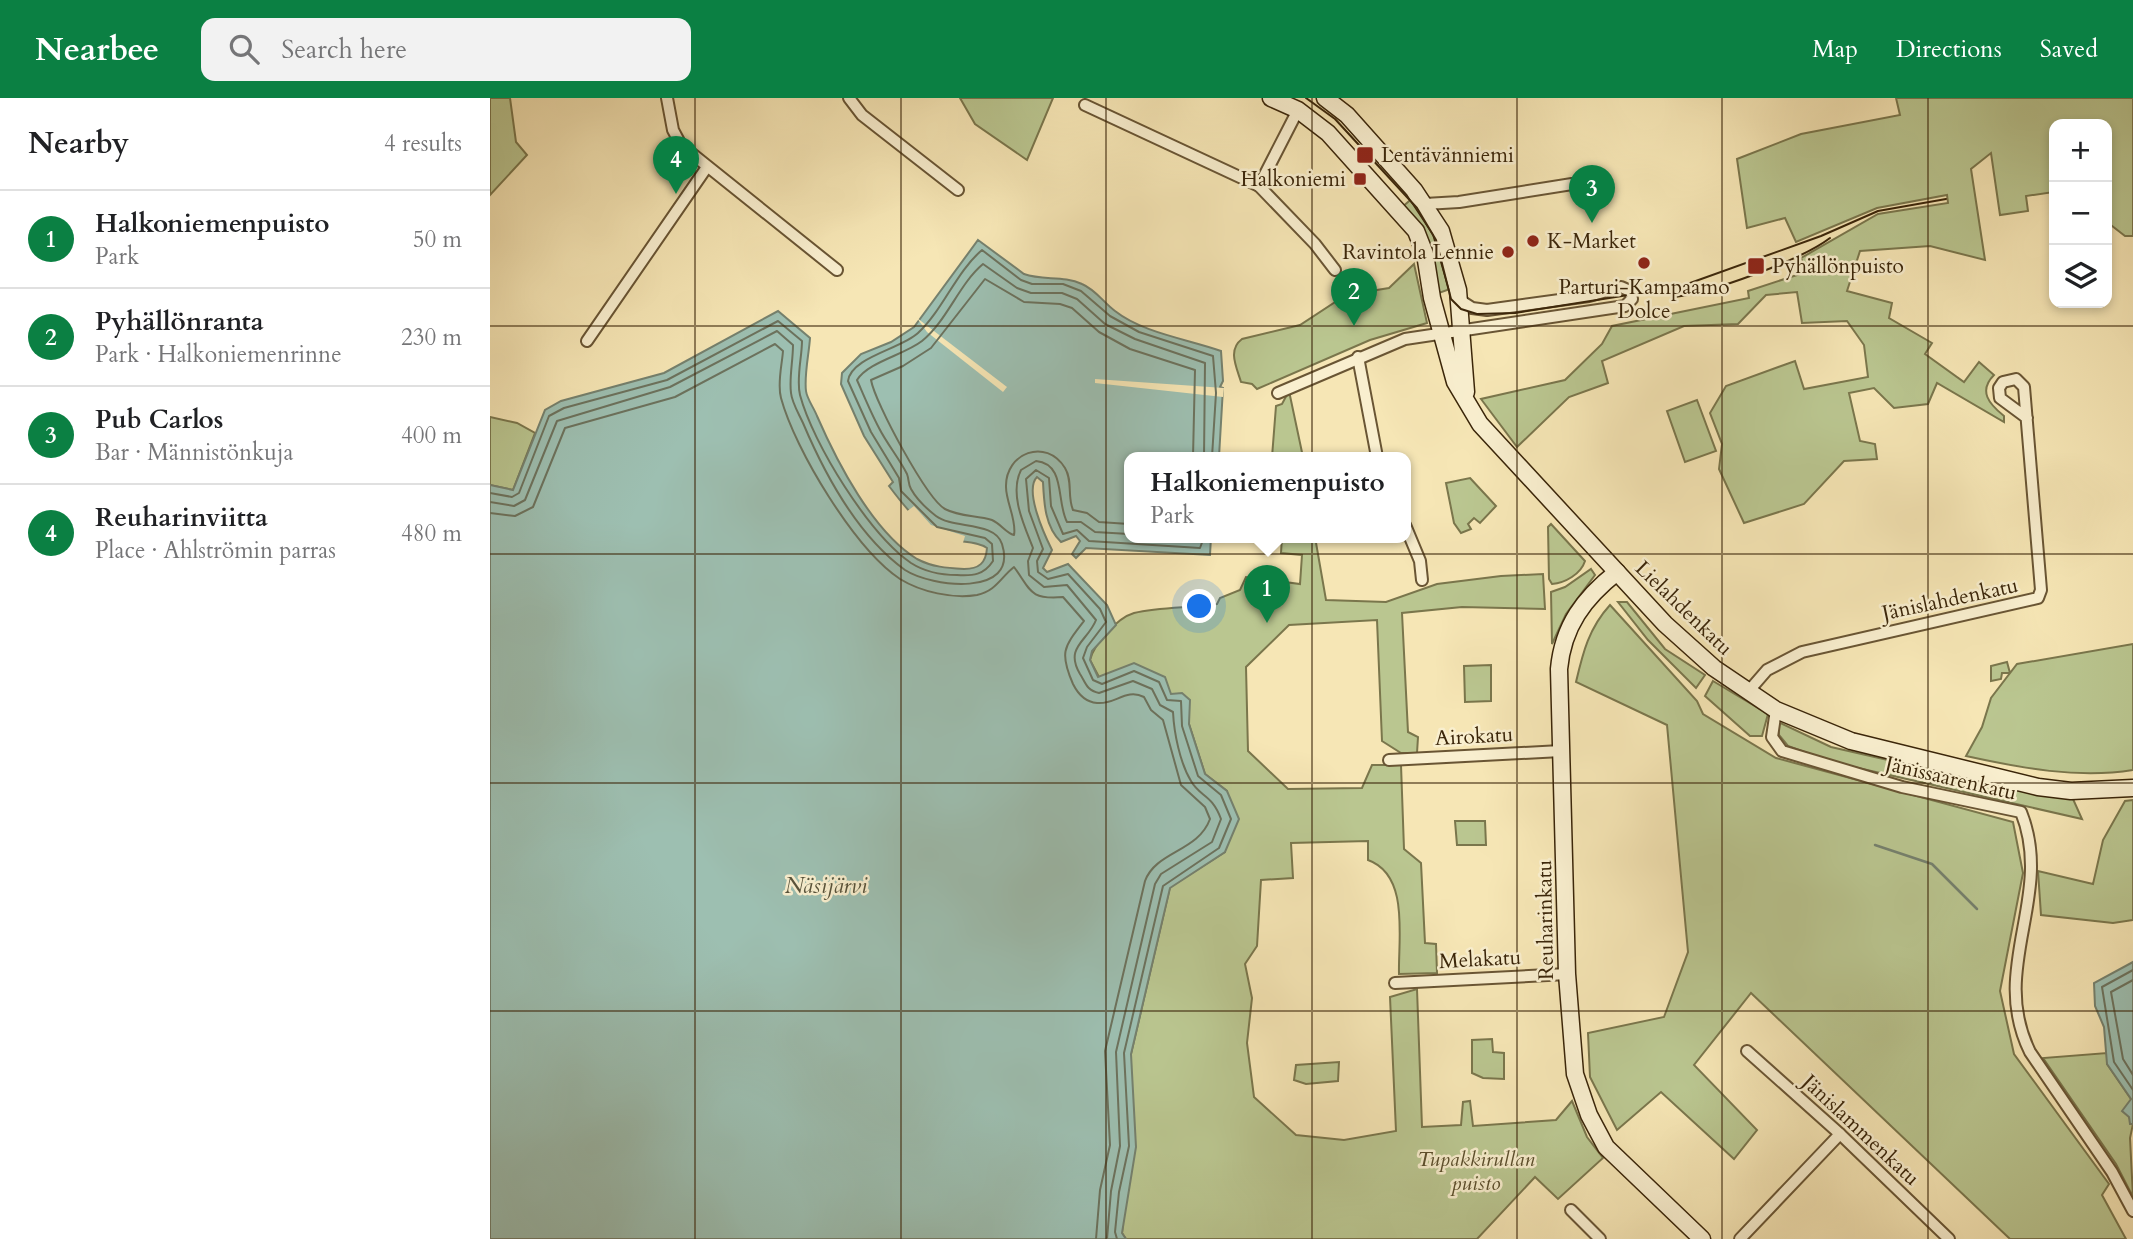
<!DOCTYPE html>
<meta charset="utf-8">
<style>
body{margin:0;font-family:Cardo,serif;background:#f2f2f2;color:#202124}
.controls{position:absolute;right:21px;top:21px;display:grid;overflow:hidden;border-radius:14px;box-shadow:0 4px 10px #0003}
.controls button{width:63px;height:63px;display:grid;place-items:center;padding:0;border:0;border-bottom:2px solid #e0e0e0;background:#fff;color:#202124;font:35px sans-serif}
.you{position:absolute;left:710px;top:509px;width:24px;height:24px;margin:-18px;border:5px solid #fff;border-radius:50%;background:#1a73e8;box-shadow:0 0 0 10px #1a73e833}
.badge{display:grid;place-items:center;width:46px;height:46px;border-radius:50%;background:#0b8043;color:#fff;font-size:23px;font-weight:700}
.pin{position:absolute;translate:-50% -58px;filter:drop-shadow(0 2px 4px #0008)}
.pin::after{content:'';position:absolute;top:37px;width:24px;height:21px;background:inherit;clip-path:polygon(0 0,100% 0,50% 100%)}
.popup{position:absolute;left:634px;top:354px;width:287px;height:91px;box-sizing:border-box;display:grid;place-content:center;border-radius:14px;background:#fff;filter:drop-shadow(0 2px 5px #0005);font-size:23px;white-space:nowrap;color:#757577}
.popup b{font-size:26px;color:#202124}
.popup::after{content:'';position:absolute;left:50%;top:100%;margin-left:-14px;border:14px solid transparent;border-top-color:#fff}
.list{margin:0;padding:0;list-style:none}
h2{display:flex;justify-content:space-between;align-items:center;height:91px;margin:0;padding:0 28px;font-size:30px}
h2 small{font-size:23px;font-weight:400;color:#757577}
.list li{display:grid;grid-template-columns:46px 1fr auto;gap:21px;align-items:center;box-sizing:border-box;height:98px;padding:0 28px;border-top:2px solid #e0e0e0}
.list b{display:block;font-size:26px;white-space:nowrap}
.list p{margin:0;font-size:23px;white-space:nowrap;color:#757577}
.list em{font-size:23px;font-style:normal;color:#757577}
.icon{flex:none;width:38px;height:38px;fill:none;stroke:currentColor;stroke-width:2;stroke-linecap:round;stroke-linejoin:round}
.map{position:relative;flex:none;width:1643px;height:1141px;overflow:hidden}
header{display:flex;align-items:center;gap:42px;box-sizing:border-box;height:98px;padding:0 35px;background:#0b8043;color:#fff}
header strong{font-size:33px}
nav{display:flex;gap:38px;margin-inline-start:auto;font-size:24px}
.search{width:490px;height:63px;background:#f2f2f2;display:flex;align-items:center;gap:18px;box-sizing:border-box;padding:0 24px;border-radius:14px;color:#757577;font-size:26px}
main{display:flex}
aside{flex:1;background:#fff}
.map>svg:first-child{display:block}
.green{fill:#bac690;stroke:#7a764c;stroke-width:2}
.water{fill:#9dbfb1;stroke:#75816e;stroke-width:2}
.pier{fill:#f6e6b5}
.lines{fill:none;stroke-linecap:round;stroke-linejoin:round}
.shore{stroke:#6c725d;stroke-width:2}
.stream{stroke:#75816e;stroke-width:2.5}
.street-casing{stroke:#695534;stroke-width:14}
.secondary-casing{stroke:#3a2509;stroke-width:19}
.street{stroke:#f9efcf;stroke-width:10}
.secondary{stroke:#f9efcf;stroke-width:16}
.tram{stroke:#3a2509;stroke-width:2}
.grid{fill:none;stroke:#3a2509;stroke-width:2;stroke-opacity:0.55}
.poi-dot{fill:#8f2418;stroke:#f9efcf;stroke-width:2.5}
.labels{text-anchor:middle;stroke-width:5;stroke-linejoin:round;paint-order:stroke}
.poi-label{font-size:21px;fill:#3a2509;stroke:#f9efcf;text-anchor:start}
.street-label{font-size:21px;fill:#3a2509;stroke:#f9efcf}
.park-label{font-size:21px;font-style:italic;fill:#5a4d2b;stroke:#f9efcf}
.water-label{font-size:23px;font-style:italic;fill:#58533b;stroke:#f9efcf}
</style>
<header>
<strong>Nearbee</strong>
<div class="search"><svg class="icon" aria-label="search" viewBox="0 0 24 24"><circle cx="10" cy="10" r="6"/><path d="M15 15l6 6"/></svg>Search here</div>
<nav><a>Map</a><a>Directions</a><a>Saved</a></nav>
</header>
<main>
<aside>
<h2>Nearby<small>4 results</small></h2>
<ul class="list">
<li><span class="badge">1</span><div><b>Halkoniemenpuisto</b><p>Park</p></div><em>50 m</em></li>
<li><span class="badge">2</span><div><b>Pyhällönranta</b><p>Park · Halkoniemenrinne</p></div><em>230 m</em></li>
<li><span class="badge">3</span><div><b>Pub Carlos</b><p>Bar · Männistönkuja</p></div><em>400 m</em></li>
<li><span class="badge">4</span><div><b>Reuharinviitta</b><p>Place · Ahlströmin parras</p></div><em>480 m</em></li>
</ul>
</aside>
<div class="map">
<svg width="1643" height="1141" viewBox="0 0 1643 1141">
<rect width="100%" height="100%" fill="#f6e6b5"/>
<filter id="stains"><feTurbulence type="fractalNoise" baseFrequency=".00286" numOctaves="4"/><feColorMatrix values="0 0 0 0 .2 0 0 0 0 .09 0 0 0 0 .02 0 0 0 .5 -.17"/></filter>
<radialGradient id="worn" r=".72"><stop offset=".6" stop-color="#630" stop-opacity="0"/><stop offset="1" stop-color="#630" stop-opacity=".3"/></radialGradient>
<g class="green">
<polygon points="0,0 20,0 26,44 37,57 0,97"/>
<polygon points="470,0 563,0 537,62 485,26"/>
<path d="M1406,0H1643V138H1635L1617,124V26H1564V94L1536,98L1538,113L1510,117L1501,55L1481,71L1495,162L1440,148L1370,153L1357,193L1402,205L1399,220L1442,245L1435,256L1474,284L1489,264L1504,277C1488,293 1499,306 1514,318V324L1447,285L1438,306L1404,310L1384,290L1359,295L1370,343L1385,346L1387,361L1354,363L1314,406L1254,425L1229,371L1232,346L1220,315L1236,288L1305,263L1314,291L1378,279L1374,247L1357,223L1312,225L1307,194L1276,197L1248,226L1194,228L1112,263L1118,285L1079,299L1027,349L991,301L1075,282L1112,246L1122,228L1259,200L1258,193L1316,174L1311,160L1388,116L1458,105L1457,97L1387,110L1306,144L1295,120L1257,130L1247,61L1311,36L1410,17Z"/>
<polygon points="925,98 938,117 963,190 946,196 911,110"/>
<path d="M924,166L937,225L880,242L767,291L762,286L751,284C747,270 737,252 752,241L810,227L856,197L899,190Z"/>
<polygon points="799,293 813,359 782,359 786,308 792,306"/>
<polygon points="1207,302 1226,353 1195,364 1177,313"/>
<polygon points="0,319 27,325 45,335 23,392 0,387"/>
<polygon points="980,380 1006,408 990,425 984,420 978,426 981,431 971,435 964,425 956,385"/>
<path d="M1061,426L1095,463C1091,476 1075,485 1062,486L1059,481L1058,429Z"/>
<path d="M792,439H825L836,502L896,504L947,486L1011,478L1053,476L1055,511L972,509L912,515L918,634L928,639L927,655H911L892,643L887,522L799,527L756,569L758,653L798,691L872,690L882,667H911L914,751L931,765L935,845L946,846L947,875L909,876C908,841 920,777 878,762V743L801,745L803,780L771,782L767,848L755,866L762,900L757,945L764,999L806,1037L854,1042L906,1033L900,899L927,891L932,1029L971,1027L973,1004L980,1003L983,1028L1066,1022L1082,1003L1097,1039L1113,1060L1068,1101L1045,1079L987,1141H636L632,1135L636,1095L641,956L680,789L735,754L737,693L715,676L699,626V602L609,579L600,562C604,546 627,520 644,515C670,509 700,510 727,506L730,500L750,492L756,479L810,486L812,457L791,455Z"/>
<polygon points="1101,471 1105,477 1076,516 1062,546 1061,494 1075,489"/>
<polygon points="1128,504 1137,504 1175,551 1215,577 1206,590 1158,542"/>
<path d="M1120,507L1207,603L1213,616L1286,660L1523,724L1533,775L1510,893L1524,956L1619,1086L1612,1097L1636,1141H1520L1261,895L1204,967L1267,1032L1244,1061L1171,994L1127,1032L1100,979L1098,935L1174,919L1198,854L1177,627L1086,584C1093,554 1099,530 1120,507Z"/>
<path d="M1643,546V672C1588,681 1531,670 1476,658L1492,629L1501,600L1520,575H1512L1511,581L1501,583V568L1517,564L1520,575L1527,566Z"/>
<polygon points="1001,567 1001,603 975,604 974,568"/>
<polygon points="1223,583 1278,616 1272,638 1260,638 1215,598"/>
<polygon points="1288,624 1341,649 1546,696 1583,701 1592,721 1342,664 1298,648 1289,637"/>
<polygon points="1643,702 1643,822 1623,825 1551,817 1548,773 1603,786 1613,742 1635,703"/>
<polygon points="965,723 995,723 996,747 967,747"/>
<polygon points="1002,941 1003,954 1014,955 1014,981 993,980 982,975 982,942"/>
<polygon points="1617,955 1617,966 1641,1001 1639,1019 1643,1026 1640,1040 1643,1099 1626,1066 1553,960"/>
<polygon points="849,964 848,983 816,986 804,982 806,967"/>
</g>
<g class="water">
<path d="M488,142L534,176C553,183 573,177 592,186C606,192 613,204 625,213C653,235 697,241 731,253L733,283L730,289L733,290L729,359H639V439H721L720,457L596,450L586,460L582,456L590,443L586,438L571,444C555,429 554,405 553,384L547,379C534,392 554,436 562,452L553,470L557,474L578,466L617,507L626,527L602,553L600,562L608,579L644,565L675,579L681,596L692,595L700,602L699,626L715,676L737,693L749,721L735,754L680,790L641,956L646,1049L632,1135L636,1141H0V387L23,392L55,312L71,303L174,275L288,213L320,240C319,256 314,277 316,293C317,301 324,310 327,318C347,364 383,434 427,461C442,469 457,470 474,471C489,471 496,465 497,450C486,442 468,445 455,440C431,430 414,408 399,388L403,384L374,338L351,286L352,275L371,256L401,244L424,229Z"/>
<polygon points="1643,864 1643,1026 1640,1026 1639,1019 1632,1013 1641,1001 1617,966 1614,929 1605,908 1604,885"/>
</g>
<g class="pier">
<polygon points="427,220 517,289 513,294 437,234"/>
<polygon points="605,281 734,290 733,299 605,285"/>
<polygon points="424,408 441,427 475,438 472,448 454,443 431,431 416,414"/>
</g>
<g class="lines">
<g class="shore">
<path d="M0,395L22,399L29,395L59,318L74,310L177,282L288,223L312,243C312,259 306,281 310,297C323,346 379,436 421,465C435,474 450,477 467,477C483,478 494,477 503,463L502,446L495,440L447,429L411,393L409,380L381,334L358,283C361,259 411,251 428,235C453,212 466,174 492,152L531,182L542,186H573L591,193L620,218L649,234L723,258L726,295L722,359"/>
<path d="M0,404L24,408L35,402L67,323L180,289L287,233L303,247C303,263 299,280 301,295C302,305 309,316 313,325C335,377 368,438 415,472C441,489 529,500 512,446C505,423 463,431 446,418C437,411 426,400 421,391C418,386 419,381 417,376C409,360 397,346 389,330C381,315 374,298 367,282C378,264 414,257 432,243C457,223 469,186 493,166L527,190L541,195H572L587,201L615,226L645,241L715,265L714,359"/>
<path d="M0,415L25,418L43,409L75,330L185,299L285,246L293,253C292,267 287,286 291,300C305,352 365,451 410,481C431,494 463,501 487,497C506,493 511,479 524,469C541,492 539,502 573,499L594,523C574,549 569,554 583,586C588,596 595,604 607,605C625,607 636,590 654,599L661,612L673,622L691,687L715,709L720,721C708,754 666,753 655,783L615,953L620,1047L610,1092L606,1141"/>
<path d="M639,426L609,424L597,415L583,412C577,398 583,383 575,370C556,339 515,355 516,389C516,404 527,423 524,437C516,435 511,426 502,422C487,417 470,419 455,411C437,401 385,305 381,282L413,268L441,250L495,181L534,204L570,206L582,210L609,234L640,251L705,272L703,359"/>
<polyline points="1643,872 1612,889 1624,964 1643,992"/>
<polyline points="1643,882 1621,894 1633,961 1643,977"/>
<path d="M617,1141L621,1093L630,1048L626,954L665,786L671,776L722,744L731,721C722,696 710,699 701,683C690,665 684,635 683,614L670,607L662,591L643,583L609,595C596,592 596,585 590,576C574,549 598,543 606,522L577,487L554,489L539,477L538,463L543,450C534,427 519,396 531,372L546,363C576,366 566,403 577,424H591L605,434L639,436"/>
<polyline points="627,1141 625,1134 629,1094 639,1048 634,955 673,788 729,750 741,721 731,697 708,678 692,628 691,603 677,602 669,584 644,573 612,586 603,582 593,560 597,549 616,524 610,511 578,476 558,481 548,474 547,463 553,451 539,413 536,381 546,372 559,380 561,408 573,436 587,432 599,443 710,450 714,439"/>
</g>
<polyline class="stream" points="1385,747 1442,766 1487,811"/>
<g class="street-casing">
<g id="street">
<polyline points="177,0 183,32 191,47 347,172"/>
<polyline points="359,0 372,17 468,92"/>
<polyline points="595,7 769,88"/>
<polyline points="808,12 769,88 825,146 845,172"/>
<polyline points="935,106 969,104 1082,86"/>
<polyline points="97,243 217,69"/>
<polyline points="868,259 887,359"/>
<polyline points="788,295 915,241 1135,208 1142,201 1140,193 1131,189 1099,198 997,212 982,210 968,201"/>
<polyline points="915,427 930,463 932,482"/>
<polyline points="1257,595 1277,572 1312,554 1548,500 1551,492 1534,289 1526,281 1513,284 1509,290 1510,300 1537,320"/>
<path d="M1286,612L1282,639L1292,653L1412,689L1531,714C1565,799 1498,869 1540,954L1622,1074L1643,1113"/>
<polyline points="899,662 1071,653"/>
<polyline points="905,885 1077,876"/>
<polyline points="1257,953 1350,1036 1459,1141"/>
<polyline points="1081,1112 1110,1141"/>
<polyline points="1250,1141 1350,1036"/>
</g>
</g>
<g class="secondary-casing">
<g id="secondary">
<polyline points="781,0 808,12 838,35 926,133 935,156 942,200 965,284 990,326 1175,526 1224,570 1286,612 1361,643 1548,689 1581,693 1643,690"/>
<polyline points="835,0 857,17 924,92 951,133 968,192 976,294"/>
<path d="M1127,474C1094,500 1073,528 1069,571L1077,876L1085,976L1099,1017L1116,1049L1212,1141"/>
</g>
</g>
<use href="#street" class="street"/>
<use href="#secondary" class="secondary"/>
<g class="tram">
<polyline points="816,0 845,21 927,110 946,142 961,201 971,211 987,216 1025,215 1189,189 1331,138 1388,113 1456,101"/>
<path d="M1184,199C1221,195 1311,162 1340,140"/>
</g>
</g>
<path class="grid" d="M205,0V1141M411,0V1141M616,0V1141M822,0V1141M1027,0V1141M1232,0V1141M1438,0V1141M0,228H1643M0,456H1643M0,685H1643M0,913H1643"/>
<g class="poi-dot">
<rect x="866" y="48" width="18" height="18" rx="3.5"/>
<rect x="863" y="74" width="14" height="14" rx="3.5"/>
<circle cx="1043" cy="143" r="7"/>
<circle cx="1018" cy="154" r="7"/>
<circle cx="1154" cy="165" r="7"/>
<rect x="1257" y="159" width="18" height="18" rx="3.5"/>
</g>
<g class="labels">
<g class="poi-label">
<text x="891" y="64">Lentävänniemi</text>
<text x="856" y="88" text-anchor="end">Halkoniemi</text>
<text x="1057" y="150">K-Market</text>
<text x="1004" y="161" text-anchor="end">Ravintola Lennie</text>
<text x="1282" y="175">Pyhällönpuisto</text>
<text x="1154" y="196" text-anchor="middle">Parturi-Kampaamo<tspan x="1154" dy="24">Dolce</tspan></text>
</g>
<g class="street-label">
<text transform="translate(1460 501) rotate(-12)" y="7">Jänislahdenkatu</text>
<text transform="translate(1194 510) rotate(44)" y="7">Lielahdenkatu</text>
<text transform="translate(984 638) rotate(-3)" y="7">Airokatu</text>
<text transform="translate(1461 680) rotate(13)" y="7">Jänissaarenkatu</text>
<text transform="translate(1055 822) rotate(-91)" y="7">Reuharinkatu</text>
<text transform="translate(990 861) rotate(-3)" y="7">Melakatu</text>
<text transform="translate(1371 1032) rotate(43)" y="7">Jänislammenkatu</text>
</g>
<g class="park-label">
<text x="986" y="1068">Tupakkirullan<tspan x="986" dy="24">puisto</tspan></text>
</g>
<g class="water-label">
<text x="336" y="795">Näsijärvi</text>
</g>
</g>
<rect width="100%" height="100%" filter="url(#stains)"/>
<rect width="100%" height="100%" fill="url(#worn)"/>
</svg>
<div class="controls">
<button>+</button>
<button>−</button>
<button><svg class="icon" aria-label="layers" viewBox="0 0 24 24"><path d="M12 4l9 5-9 5-9-5zM3 14l9 5 9-5"/></svg></button>
</div>
<div class="you"></div>
<div class="pin badge" style="left:777px;top:525px">1</div>
<div class="popup"><b>Halkoniemenpuisto</b>Park</div>
<div class="pin badge" style="left:864px;top:228px">2</div>
<div class="pin badge" style="left:1102px;top:125px">3</div>
<div class="pin badge" style="left:186px;top:96px">4</div>
</div>
</main>
